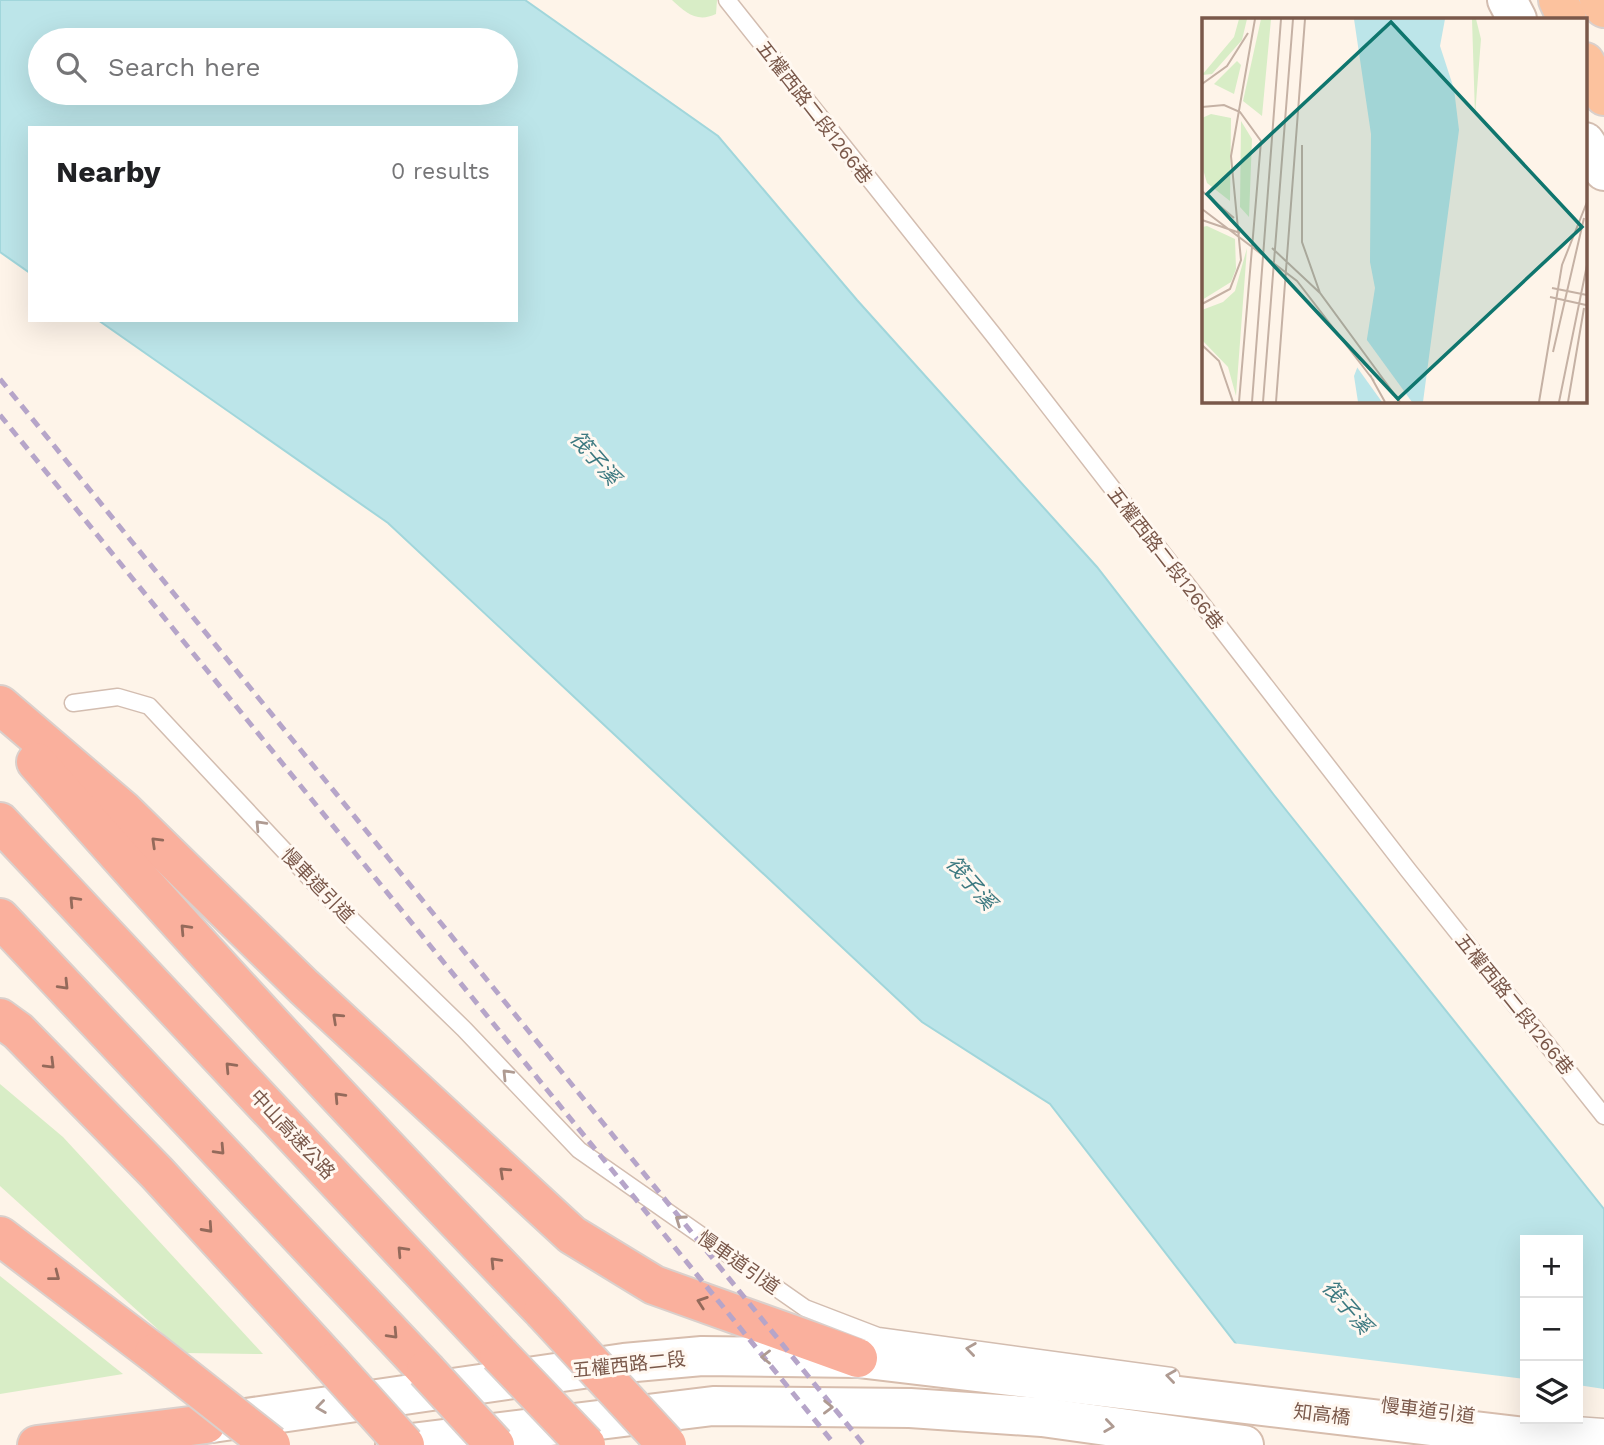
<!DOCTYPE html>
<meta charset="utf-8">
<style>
body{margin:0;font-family:"Work Sans","Noto Sans TC",sans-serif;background:#f2f2f2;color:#202124}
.controls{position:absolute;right:21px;bottom:21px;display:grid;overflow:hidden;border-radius:0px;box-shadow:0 7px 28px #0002}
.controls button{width:63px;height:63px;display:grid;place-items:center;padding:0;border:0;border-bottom:2px solid #e0e0e0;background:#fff;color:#202124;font:35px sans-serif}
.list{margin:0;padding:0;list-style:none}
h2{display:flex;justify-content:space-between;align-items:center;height:91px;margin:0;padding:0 28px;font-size:30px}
h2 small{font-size:23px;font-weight:400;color:#757577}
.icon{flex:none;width:38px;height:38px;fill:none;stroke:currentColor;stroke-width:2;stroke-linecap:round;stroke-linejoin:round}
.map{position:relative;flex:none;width:1604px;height:1445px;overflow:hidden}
.search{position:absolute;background:#fff;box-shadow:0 7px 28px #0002;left:28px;top:28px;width:490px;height:77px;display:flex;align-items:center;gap:18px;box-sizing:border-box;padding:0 24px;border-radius:38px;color:#757577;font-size:26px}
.panel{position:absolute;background:#fff;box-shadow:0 7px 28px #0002;left:28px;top:126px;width:490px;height:196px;border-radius:0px}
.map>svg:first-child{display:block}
.green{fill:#d8edc6}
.water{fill:#bce5e9;stroke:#a1d6db;stroke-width:2;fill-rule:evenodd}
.pier{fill:#fef4e9}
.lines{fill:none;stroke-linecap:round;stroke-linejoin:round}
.service-casing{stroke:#d3bdb0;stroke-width:19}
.tertiary-casing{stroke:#d3bdb0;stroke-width:42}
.secondary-casing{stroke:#d7bdad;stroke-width:42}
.trunk-casing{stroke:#dad0cc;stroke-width:42}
.motorway-casing{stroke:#dad0cc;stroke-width:42}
.service{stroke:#fff;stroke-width:16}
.tertiary{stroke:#fff;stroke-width:38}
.secondary{stroke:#fff;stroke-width:38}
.trunk{stroke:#fcc29e;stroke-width:38}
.motorway{stroke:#fab09d;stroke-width:38}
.rail{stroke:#b6a5c9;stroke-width:5;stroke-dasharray:10 7;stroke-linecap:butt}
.motorway-bridge-casing{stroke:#dad0cc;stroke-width:42;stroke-linecap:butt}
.motorway-bridge{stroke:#fab09d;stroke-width:38}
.oneway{stroke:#af9b92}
.oneway2{stroke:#946a5b}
.labels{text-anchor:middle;stroke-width:6;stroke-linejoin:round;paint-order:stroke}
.street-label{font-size:19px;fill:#7a584a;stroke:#fff8f1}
.water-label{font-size:21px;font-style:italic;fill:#3c7980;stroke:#fff8f1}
.inset-road{fill:none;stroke:#c5b1a4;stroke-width:2}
.view{fill:#0f766e;fill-opacity:0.15;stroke:#0f766e;stroke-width:3.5}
.inset-edge{fill:none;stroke:#7a584a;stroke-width:3.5}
</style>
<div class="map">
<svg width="1604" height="1445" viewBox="0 0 1604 1445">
<rect width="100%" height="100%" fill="#fef4e9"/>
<g class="green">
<path d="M672,0H717L716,14C697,23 686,13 672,0Z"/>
<polygon points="0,1084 63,1137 263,1354 184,1353 0,1186"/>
<polygon points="0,1276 123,1374 0,1394"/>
</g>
<path class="water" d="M0,0H525L718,136L857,300L1097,567L1274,795L1604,1209V1445L1254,1367L1050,1104L922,1022L388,523L98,320H516V128H30V273L0,252ZM40,40H506V93H40ZM1525,1240H1578V1419H1525Z"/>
<polygon class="pier" points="1232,1343 1525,1379 1525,1419 1578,1419 1578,1385 1604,1389 1604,1445 1276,1445 1268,1432 1251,1368"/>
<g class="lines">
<g class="service-casing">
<g id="service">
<polyline points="727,0 995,337 1408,870 1604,1116"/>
<polyline points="73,703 118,697 149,706 320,889 464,1029 579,1150 805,1308 878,1336 1171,1376"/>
<polyline points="1575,1425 1604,1427"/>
</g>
</g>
<g class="tertiary-casing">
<g id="tertiary">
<polyline points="1507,0 1517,19"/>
<polyline points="1585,142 1604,171"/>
</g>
</g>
<g class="secondary-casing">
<g id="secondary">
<polyline points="212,1423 624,1363 702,1356 858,1358 1592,1445"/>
<polyline points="395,1445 713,1406 910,1408 1042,1417 1244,1445"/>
</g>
</g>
<g class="trunk-casing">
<g id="trunk">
<polyline points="1558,0 1567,19"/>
<polyline points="1599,0 1604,8"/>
<polyline points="1585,62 1604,96"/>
</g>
</g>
<g class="motorway-casing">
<g id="motorway">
<polyline points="0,705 124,811 304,987 572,1235 654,1285 858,1358"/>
<path d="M36,762C200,949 370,1132 543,1311"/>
<polyline points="0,822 499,1354"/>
<polyline points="0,918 426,1370"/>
<polyline points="0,1018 18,1031 157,1173 331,1363"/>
<polyline points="0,1236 154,1353"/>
<polyline points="37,1445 206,1424"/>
</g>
</g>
<use href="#service" class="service"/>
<use href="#tertiary" class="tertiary"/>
<use href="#secondary" class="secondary"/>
<use href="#trunk" class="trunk"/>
<use href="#motorway" class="motorway"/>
<g class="rail">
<polyline points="0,379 864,1445"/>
<polyline points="0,415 835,1445"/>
</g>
<g class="motorway-bridge-casing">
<g id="motorway-bridge">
<polyline points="543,1311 667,1445"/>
<polyline points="154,1353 271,1445"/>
<polyline points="499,1354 586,1445"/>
<polyline points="331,1363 405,1445"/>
<polyline points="426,1370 495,1445"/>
</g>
</g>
<use href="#motorway-bridge" class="motorway-bridge"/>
</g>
<defs><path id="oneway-chevron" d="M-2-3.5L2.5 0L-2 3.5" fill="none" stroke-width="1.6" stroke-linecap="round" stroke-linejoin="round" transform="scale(1.75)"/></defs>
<g class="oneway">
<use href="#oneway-chevron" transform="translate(260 825) rotate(-133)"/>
<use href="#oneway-chevron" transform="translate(507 1074) rotate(-134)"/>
<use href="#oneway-chevron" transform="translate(680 1220) rotate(-145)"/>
<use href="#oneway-chevron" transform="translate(971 1349) rotate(-172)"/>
<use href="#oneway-chevron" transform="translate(766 1357) rotate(-180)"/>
<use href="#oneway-chevron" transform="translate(1171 1376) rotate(-172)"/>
<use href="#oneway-chevron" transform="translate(321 1407) rotate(172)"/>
<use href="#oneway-chevron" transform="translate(828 1407) rotate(1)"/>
<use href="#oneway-chevron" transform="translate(1109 1426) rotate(8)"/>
</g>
<g class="oneway2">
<use href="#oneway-chevron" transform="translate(156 842) rotate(-136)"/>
<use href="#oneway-chevron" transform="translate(74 901) rotate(-133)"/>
<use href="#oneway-chevron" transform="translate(185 929) rotate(-133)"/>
<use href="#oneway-chevron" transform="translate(64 985) rotate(46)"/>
<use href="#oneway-chevron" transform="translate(337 1018) rotate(-137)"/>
<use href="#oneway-chevron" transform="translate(50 1064) rotate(45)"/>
<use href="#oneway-chevron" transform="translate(230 1067) rotate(-133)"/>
<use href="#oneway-chevron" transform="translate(339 1097) rotate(-133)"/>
<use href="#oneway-chevron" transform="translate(220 1150) rotate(47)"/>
<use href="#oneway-chevron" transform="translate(504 1172) rotate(-137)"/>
<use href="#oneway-chevron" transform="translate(208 1228) rotate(48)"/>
<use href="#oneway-chevron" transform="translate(402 1251) rotate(-133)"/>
<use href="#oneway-chevron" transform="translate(495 1262) rotate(-134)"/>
<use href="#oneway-chevron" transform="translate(55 1276) rotate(38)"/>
<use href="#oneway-chevron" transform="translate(702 1302) rotate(-161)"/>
<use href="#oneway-chevron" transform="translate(393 1334) rotate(47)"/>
</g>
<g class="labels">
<g class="street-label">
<text transform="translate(815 112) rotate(52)" y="7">五權西路二段1266巷</text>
<text transform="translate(1166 558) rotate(52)" y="7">五權西路二段1266巷</text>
<text transform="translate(318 885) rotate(46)" y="7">慢車道引道</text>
<text transform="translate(1515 1004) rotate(51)" y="7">五權西路二段1266巷</text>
<text transform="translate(293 1134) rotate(47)" y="7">中山高速公路</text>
<text transform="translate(739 1262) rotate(35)" y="7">慢車道引道</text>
<text transform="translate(629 1364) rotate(-6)" y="7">五權西路二段</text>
<text transform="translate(1428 1410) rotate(7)" y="7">慢車道引道</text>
<text transform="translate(1322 1414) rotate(7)" y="7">知高橋</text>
</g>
<g class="water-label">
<text transform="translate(595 458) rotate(49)" y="7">筏子溪</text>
<text transform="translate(971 883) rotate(49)" y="7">筏子溪</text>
<text transform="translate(1347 1307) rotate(49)" y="7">筏子溪</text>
</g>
</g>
<g transform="translate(1202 18)">
<rect width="385" height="385" fill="#fef4e9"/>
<path d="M37,1H45L40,22L10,56L0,57L32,19ZM59,1H69L60,98L41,83ZM270,1H274L279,21L273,97ZM35,43L39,47L32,76L12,66ZM9,96L29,100L28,183L5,165L0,148V100ZM39,103L50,121L47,199L38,189ZM5,208L33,221L34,251L29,264L0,282V209ZM45,230L34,378L26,349L0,322V292L21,284L33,273Z" fill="#d8edc6"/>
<path d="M152,1H243L238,28L252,71L257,112L221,384H156L152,358L164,327L173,270L168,244L169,116Z" fill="#bce5e9"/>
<path d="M162,318L210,384H180L152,345Z" fill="#fef4e9"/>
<path class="inset-road" d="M0,66L25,48L46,15M0,89L22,87L38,94L59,123L37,384M100,127V224L118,275M0,173L32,200M0,191L95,263L172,363M0,202L38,215M70,230L118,275L198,384M350,270L385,277M348,279L384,287M0,286L28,271L39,242L29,138L53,1M0,327L17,343L31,384M351,334L382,200M168,357L183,384M50,384L79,1M61,384L91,1M74,384L103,1M337,384L360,247L385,184M357,384L385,247M366,384L382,290"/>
<path class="view" d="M189,4L380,209L196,381L5,176Z"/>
<rect width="385" height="385" class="inset-edge"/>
</g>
</svg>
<div class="controls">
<button>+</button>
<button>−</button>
<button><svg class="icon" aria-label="layers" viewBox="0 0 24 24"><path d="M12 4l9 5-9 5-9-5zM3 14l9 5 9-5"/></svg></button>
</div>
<div class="search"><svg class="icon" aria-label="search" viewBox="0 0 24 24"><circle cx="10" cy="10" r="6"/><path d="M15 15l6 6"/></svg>Search here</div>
<section class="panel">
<h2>Nearby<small>0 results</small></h2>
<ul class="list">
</ul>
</section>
</div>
